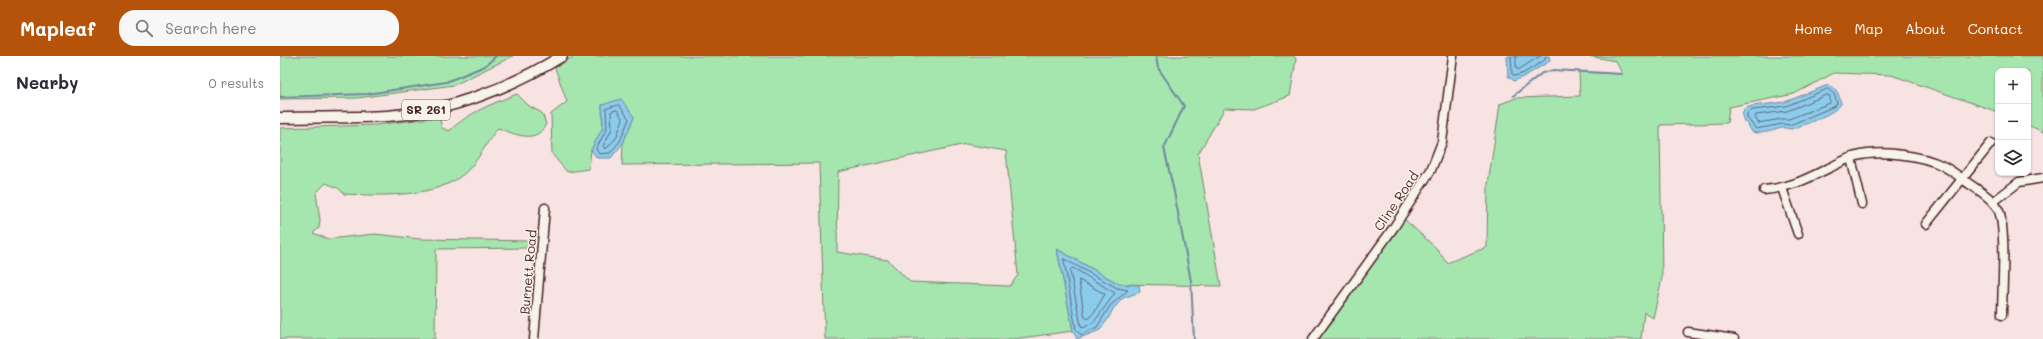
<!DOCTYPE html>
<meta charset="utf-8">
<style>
body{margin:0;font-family:Mali,sans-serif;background:#f7f7f7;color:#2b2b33}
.controls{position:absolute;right:12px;top:12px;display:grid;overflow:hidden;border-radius:8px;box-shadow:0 1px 3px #0004}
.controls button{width:36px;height:36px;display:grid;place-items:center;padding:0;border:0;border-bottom:1px solid #e1e1e2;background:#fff;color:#2b2b33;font:20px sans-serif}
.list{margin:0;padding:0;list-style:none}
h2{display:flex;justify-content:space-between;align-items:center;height:52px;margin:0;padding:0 16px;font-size:17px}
h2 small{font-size:13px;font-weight:400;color:#7c7c81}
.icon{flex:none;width:22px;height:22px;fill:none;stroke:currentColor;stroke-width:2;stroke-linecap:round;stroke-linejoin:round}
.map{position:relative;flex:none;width:1763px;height:283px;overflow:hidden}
header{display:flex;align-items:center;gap:24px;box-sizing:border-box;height:56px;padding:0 20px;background:#b45309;color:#fff}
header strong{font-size:19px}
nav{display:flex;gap:22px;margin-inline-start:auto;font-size:14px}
.search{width:280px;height:36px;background:#f7f7f7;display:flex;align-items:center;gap:10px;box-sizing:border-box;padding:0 14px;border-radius:16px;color:#7c7c81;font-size:15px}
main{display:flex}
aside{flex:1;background:#fff}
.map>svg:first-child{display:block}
.green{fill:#a5e6af;stroke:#78826d;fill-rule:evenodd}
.water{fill:#8bccec;stroke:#71879f}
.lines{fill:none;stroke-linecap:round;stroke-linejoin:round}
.shore{stroke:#646478;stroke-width:1}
.stream{stroke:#71879f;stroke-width:2}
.minor-casing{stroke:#4a1f2b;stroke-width:11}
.major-casing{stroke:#4a1f2b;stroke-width:13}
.minor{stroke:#f7f3e8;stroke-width:8}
.major{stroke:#f7f3e8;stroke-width:10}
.labels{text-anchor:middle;stroke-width:3;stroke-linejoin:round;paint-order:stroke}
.shield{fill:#f7f3e8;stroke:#7e5f64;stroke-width:1}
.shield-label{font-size:12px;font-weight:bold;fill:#4a1f2b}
.street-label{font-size:13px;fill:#4a1f2b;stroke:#f7f3e8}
</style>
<header>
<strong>Mapleaf</strong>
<div class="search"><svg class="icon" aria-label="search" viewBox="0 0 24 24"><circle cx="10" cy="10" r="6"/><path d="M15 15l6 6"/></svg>Search here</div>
<nav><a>Home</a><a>Map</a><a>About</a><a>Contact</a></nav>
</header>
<main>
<aside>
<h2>Nearby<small>0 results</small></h2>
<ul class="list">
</ul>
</aside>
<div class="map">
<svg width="1763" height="283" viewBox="0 0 1763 283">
<rect width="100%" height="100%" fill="#f7e3e1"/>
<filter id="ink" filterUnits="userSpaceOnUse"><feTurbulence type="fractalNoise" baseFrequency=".025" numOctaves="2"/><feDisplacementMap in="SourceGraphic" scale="8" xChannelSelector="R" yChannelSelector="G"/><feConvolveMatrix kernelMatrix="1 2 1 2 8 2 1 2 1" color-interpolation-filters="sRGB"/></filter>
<g filter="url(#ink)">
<g class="green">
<polygon points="0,0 233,0 174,29 77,42 0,43"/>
<path d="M294,0H1014L1016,3L1010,40L974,53L945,52L918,98L941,230L839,228L777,193L793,275L733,283H545L539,107L342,109L343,87L354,61L322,49L323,71L311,94L309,113L287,116L272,98L271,58L287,46L275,12ZM686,88L726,95L738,219L730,230L630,226L608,204L557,196L558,116Z"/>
<polygon points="1308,0 1763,0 1763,76 1748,69 1748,15 1718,15 1718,56 1611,19 1554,17 1514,38 1449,51 1447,67 1380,69 1382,222 1373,262 1364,256 1361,283 1038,283 1123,162 1157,193 1167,207 1207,191 1208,128 1220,48 1236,42 1300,40 1299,16 1342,18 1336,5"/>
<path d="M237,38L249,50L262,57L266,68C256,89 235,78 218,72C206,86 200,103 186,116C159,142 100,140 64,138L58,132L46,127L36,137L40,164L39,172L33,177L48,183L95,178L140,183L251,185L250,192L156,193L155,283H0V72L96,69L159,61L162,72L169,75C188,57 213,47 237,38Z"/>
</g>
<g class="water">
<path d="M1228,0H1269L1270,5C1258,12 1247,20 1234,25L1228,20L1227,1Z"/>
<path d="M1548,29C1558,33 1559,38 1561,48C1556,57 1522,70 1511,73C1508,73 1505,71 1502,72C1493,74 1480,79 1472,76L1467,67L1464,66L1462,59L1464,53L1472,50L1505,46Z"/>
<polygon points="341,43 354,61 343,87 331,102 317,102 311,94 323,71 322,49"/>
<polygon points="777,193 839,228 859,229 860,236 843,242 833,253 828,263 820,274 797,283 793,275"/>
</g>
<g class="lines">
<g class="shore">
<polyline points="1231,0 1232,18 1235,20 1244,17 1265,4 1266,0"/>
<polyline points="1236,0 1236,12 1238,14 1260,0"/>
<polygon points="1548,33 1554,38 1557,47 1555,50 1510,69 1502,68 1476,73 1467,62 1467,57 1473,54 1506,50"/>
<polygon points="1547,39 1550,40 1550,47 1509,63 1502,63 1478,67 1475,61 1476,59 1507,55"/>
<polygon points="339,49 349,63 340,85 330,97 319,98 316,93 327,72 326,53"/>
<polygon points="337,54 343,63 336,82 327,92 325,93 323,90 332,73 331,56"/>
<polygon points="784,203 837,232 848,234 830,250 817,271 801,279 796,273"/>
<polygon points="793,212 835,237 814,266 803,272 801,270 790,215"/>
<polygon points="799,224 825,238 815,255 808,263 805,261"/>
</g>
<g class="stream">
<polyline points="876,0 878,12 904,50 884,92 894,136 911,225 914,283"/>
<polyline points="1233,40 1262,17 1274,14 1342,18"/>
<polyline points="0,41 87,38 166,26 205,10 216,0"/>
</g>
<g class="minor-casing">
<g id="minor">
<polyline points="1571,102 1582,148"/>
<polyline points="1502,132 1518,178"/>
<path d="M1484,134C1509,132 1527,123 1549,112C1558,108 1567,102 1577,100C1600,94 1642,99 1663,110C1673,115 1682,123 1691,129C1700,135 1713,143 1718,153C1727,171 1722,235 1722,259"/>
<polyline points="1713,146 1739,126 1763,122"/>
<polyline points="1646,168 1711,87"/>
<polyline points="1408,276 1454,283"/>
<polyline points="254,283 265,152"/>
<polyline points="1033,283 1114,171 1151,114 1162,86 1173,0"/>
</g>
</g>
<g class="major-casing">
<path id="major" d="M0,62C36,61 71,62 107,60C168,56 230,32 282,0"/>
</g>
<use href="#minor" class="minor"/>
<use href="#major" class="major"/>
</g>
</g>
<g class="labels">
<rect class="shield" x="122" y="44" width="48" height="20" rx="3"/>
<g class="shield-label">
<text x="146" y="58">SR 261</text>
</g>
<g class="street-label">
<text transform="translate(1116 145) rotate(-56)" y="5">Cline Road</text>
<text transform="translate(248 216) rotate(-85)" y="5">Burnett Road</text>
</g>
</g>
</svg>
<div class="controls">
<button>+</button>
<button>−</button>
<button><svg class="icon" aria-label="layers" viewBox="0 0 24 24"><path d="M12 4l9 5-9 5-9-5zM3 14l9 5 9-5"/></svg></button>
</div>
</div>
</main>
